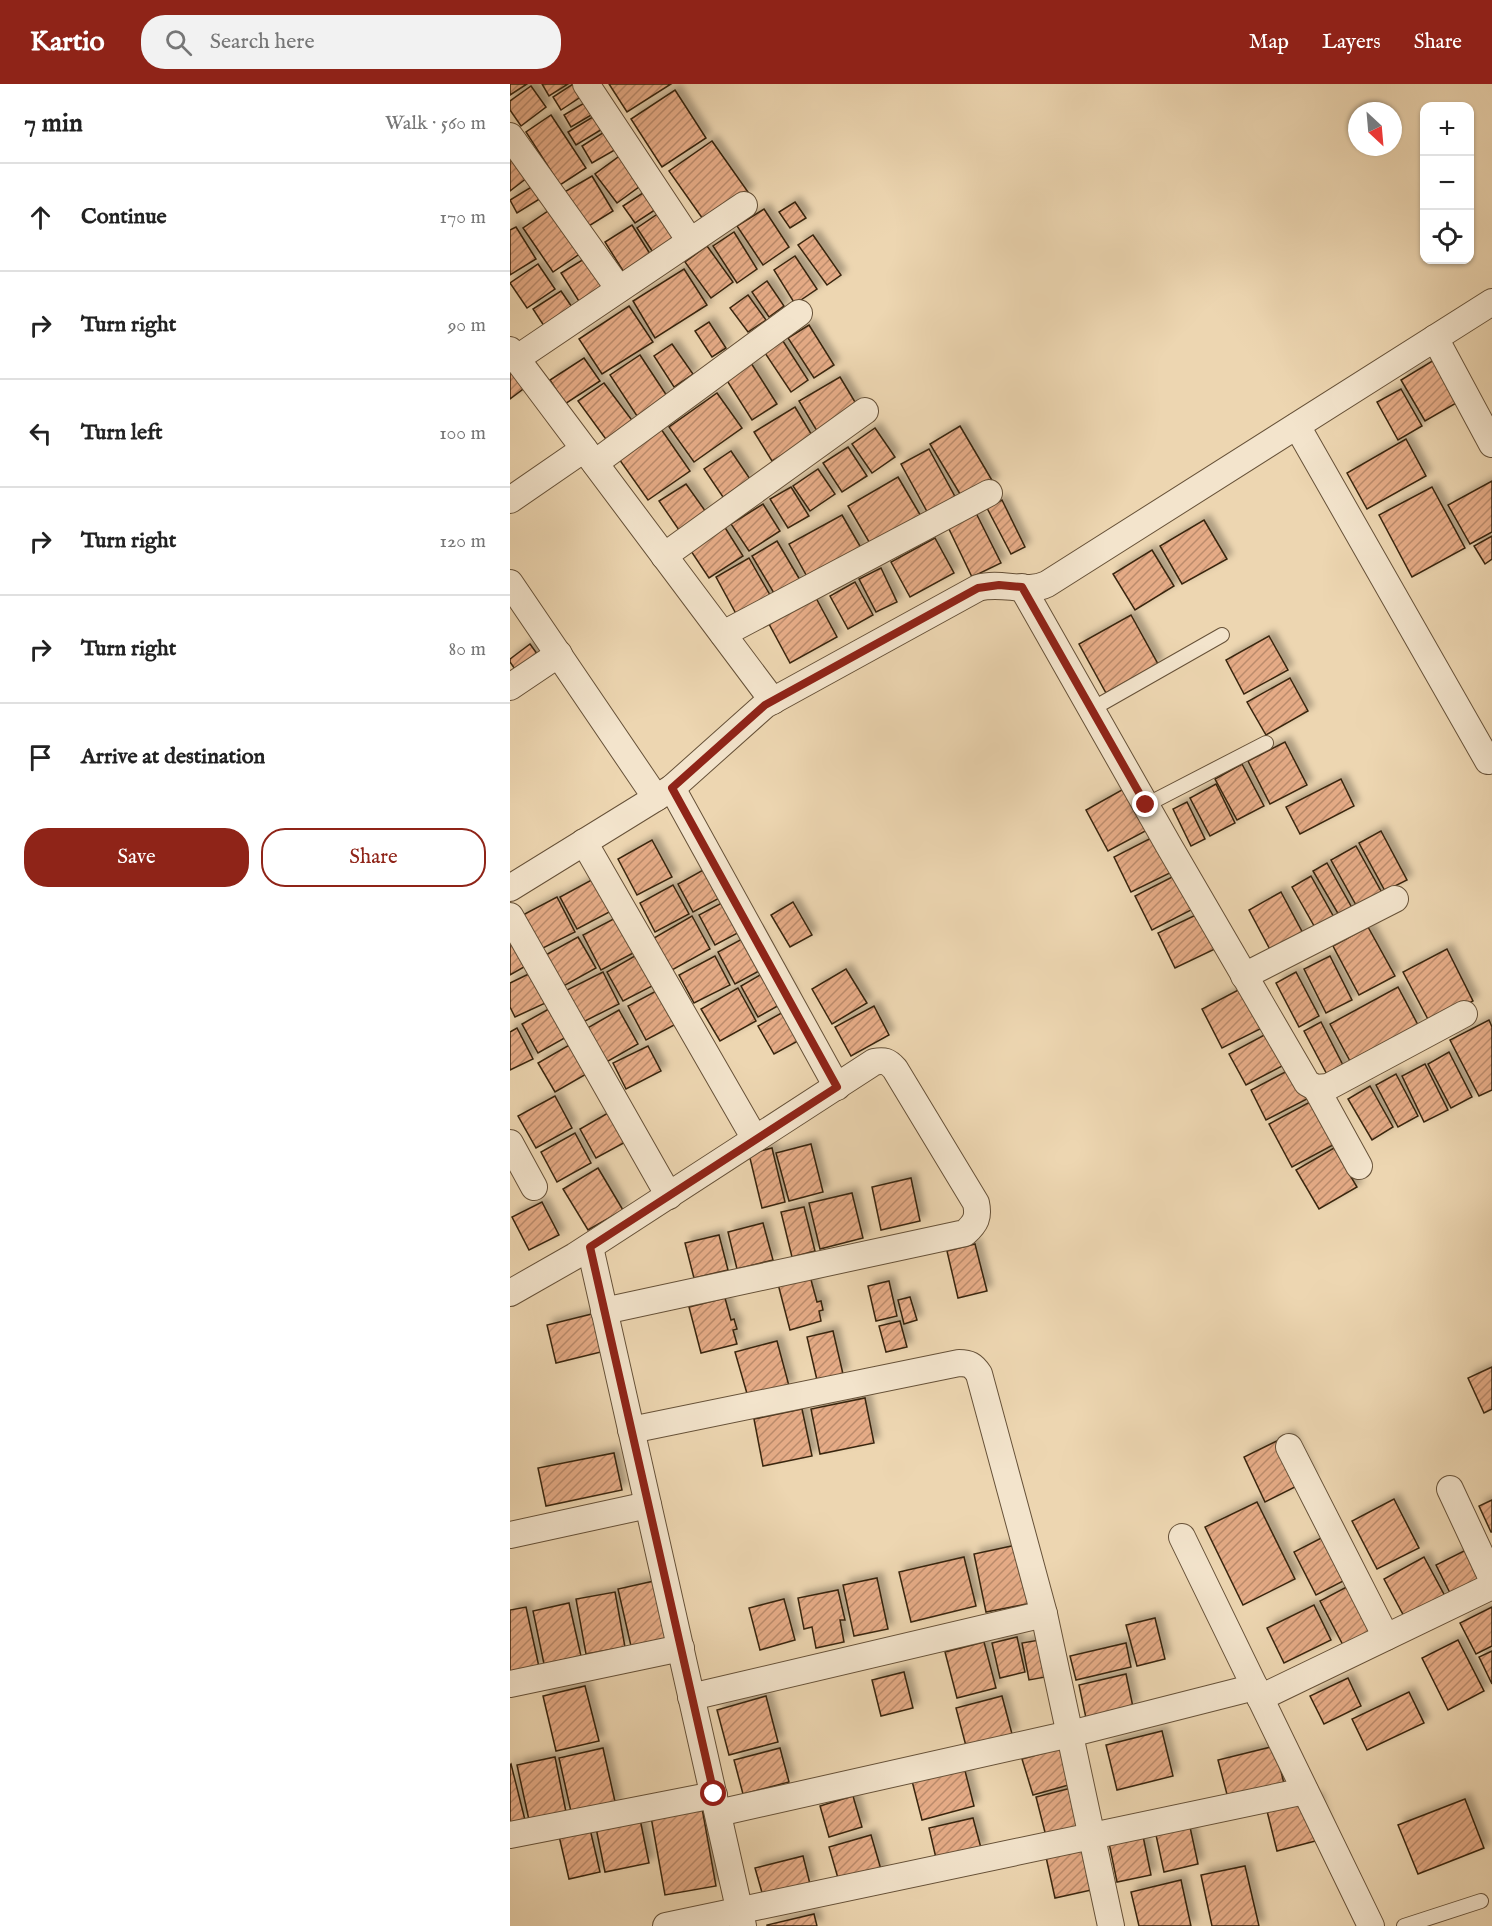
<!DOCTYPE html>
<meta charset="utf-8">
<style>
body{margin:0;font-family:"IM FELL English",serif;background:#f2f2f2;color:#222}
.controls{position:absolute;right:18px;top:18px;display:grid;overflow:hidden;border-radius:12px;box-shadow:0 2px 4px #0004}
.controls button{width:54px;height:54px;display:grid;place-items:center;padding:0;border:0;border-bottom:2px solid #e0e0e0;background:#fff;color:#222;font:30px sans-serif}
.compass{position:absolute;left:838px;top:18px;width:54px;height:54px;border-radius:50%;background:#fff;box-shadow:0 2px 4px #0004;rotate:154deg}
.stop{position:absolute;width:18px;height:18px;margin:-14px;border:4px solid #8f2418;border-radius:50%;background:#fff}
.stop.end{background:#8f2418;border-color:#fff;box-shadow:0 2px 6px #0008}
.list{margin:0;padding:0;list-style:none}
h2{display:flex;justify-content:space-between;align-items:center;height:78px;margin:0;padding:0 24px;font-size:26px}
h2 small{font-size:20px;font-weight:400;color:#767676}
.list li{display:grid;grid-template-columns:39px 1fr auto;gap:18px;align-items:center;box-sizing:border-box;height:108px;padding:0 24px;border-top:2px solid #e0e0e0}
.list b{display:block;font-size:22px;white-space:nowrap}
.list em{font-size:20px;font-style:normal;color:#767676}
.actions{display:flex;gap:12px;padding:18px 24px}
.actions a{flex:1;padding:14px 0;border:2px solid #8f2418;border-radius:24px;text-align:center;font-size:21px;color:#8f2418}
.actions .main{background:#8f2418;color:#fff}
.icon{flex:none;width:33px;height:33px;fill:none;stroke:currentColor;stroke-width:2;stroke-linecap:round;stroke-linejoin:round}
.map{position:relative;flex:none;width:982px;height:1842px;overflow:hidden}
header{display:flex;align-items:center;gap:36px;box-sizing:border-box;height:84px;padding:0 30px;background:#8f2418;color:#fff}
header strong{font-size:28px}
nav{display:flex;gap:33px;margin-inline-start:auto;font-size:21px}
.search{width:420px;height:54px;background:#f2f2f2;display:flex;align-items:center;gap:15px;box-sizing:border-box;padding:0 21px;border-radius:24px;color:#767676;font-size:22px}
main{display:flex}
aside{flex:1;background:#fff}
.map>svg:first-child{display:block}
.building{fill:url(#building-hatch);stroke:#39250f;stroke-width:1.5;filter:url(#shadow)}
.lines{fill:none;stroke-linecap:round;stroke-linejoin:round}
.service-casing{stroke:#665138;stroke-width:16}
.minor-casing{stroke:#665138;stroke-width:28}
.service{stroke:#f3e4cc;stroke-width:14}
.minor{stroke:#f3e4cc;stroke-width:26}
.route{stroke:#8f2418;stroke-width:8}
</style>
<header>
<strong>Kartio</strong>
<div class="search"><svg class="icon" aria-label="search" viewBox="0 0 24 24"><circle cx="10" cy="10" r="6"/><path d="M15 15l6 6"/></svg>Search here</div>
<nav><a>Map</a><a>Layers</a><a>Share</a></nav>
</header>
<main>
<aside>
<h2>7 min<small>Walk · 560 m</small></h2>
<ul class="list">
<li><svg class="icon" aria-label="ahead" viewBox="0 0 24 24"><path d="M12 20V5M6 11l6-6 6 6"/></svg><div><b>Continue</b></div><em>170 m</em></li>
<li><svg class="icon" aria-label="right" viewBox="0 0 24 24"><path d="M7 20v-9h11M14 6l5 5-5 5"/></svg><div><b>Turn right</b></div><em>90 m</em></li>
<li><svg class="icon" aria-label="left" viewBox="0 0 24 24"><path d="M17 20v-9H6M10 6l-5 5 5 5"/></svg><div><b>Turn left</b></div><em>100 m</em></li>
<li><svg class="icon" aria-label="right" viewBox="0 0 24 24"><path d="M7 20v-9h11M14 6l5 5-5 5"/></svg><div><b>Turn right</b></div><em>120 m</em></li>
<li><svg class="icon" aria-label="right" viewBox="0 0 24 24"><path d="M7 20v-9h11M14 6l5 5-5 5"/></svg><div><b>Turn right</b></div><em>80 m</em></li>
<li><svg class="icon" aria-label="arrive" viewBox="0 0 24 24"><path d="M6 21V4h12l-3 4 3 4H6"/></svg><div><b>Arrive at destination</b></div></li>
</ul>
<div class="actions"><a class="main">Save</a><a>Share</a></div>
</aside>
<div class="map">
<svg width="982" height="1842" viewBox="0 0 982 1842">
<defs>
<pattern id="building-hatch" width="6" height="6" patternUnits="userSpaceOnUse" patternTransform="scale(1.5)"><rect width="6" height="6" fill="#e5ab86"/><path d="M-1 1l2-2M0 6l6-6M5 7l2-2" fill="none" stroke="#bb8b6c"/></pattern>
<filter id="shadow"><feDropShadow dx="5.5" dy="-5.5" stdDeviation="3" flood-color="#0004"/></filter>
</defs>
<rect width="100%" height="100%" fill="#edd6b1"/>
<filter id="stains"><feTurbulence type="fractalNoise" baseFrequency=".00333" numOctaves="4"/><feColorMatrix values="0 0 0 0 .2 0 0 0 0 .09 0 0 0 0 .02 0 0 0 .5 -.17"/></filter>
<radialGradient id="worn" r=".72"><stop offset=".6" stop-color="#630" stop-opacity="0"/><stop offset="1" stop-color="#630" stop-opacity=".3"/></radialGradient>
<g class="building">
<polygon points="0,0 17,0 0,11"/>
<polygon points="32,0 58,0 39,12"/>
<polygon points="63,0 78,8 51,26 43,13"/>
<polygon points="99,0 161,0 117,28"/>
<polygon points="21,2 36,23 11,42 0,26 0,17"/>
<polygon points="165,6 196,54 152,83 121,35"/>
<polygon points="81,15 88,27 61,43 54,31"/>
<polygon points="91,28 99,41 66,61 58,48"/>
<polygon points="41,31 76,84 50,101 16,48"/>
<polygon points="99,45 110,63 82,79 72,62"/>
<polygon points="202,57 238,108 195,138 159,87"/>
<polygon points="115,68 137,97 107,119 85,90"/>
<polygon points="0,69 22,90 0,107"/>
<polygon points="82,92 103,127 74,145 51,110"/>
<polygon points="28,99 36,111 7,129 0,116"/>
<polygon points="139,105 151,122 125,139 113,122"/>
<polygon points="285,118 296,134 280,144 269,128"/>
<polygon points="44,123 74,167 43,188 13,144"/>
<polygon points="155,125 174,155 146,173 127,144"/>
<polygon points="254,125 279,163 253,181 227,142"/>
<polygon points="122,141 142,173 115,190 95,158"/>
<polygon points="6,143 26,175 0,191 0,146"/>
<polygon points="224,148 247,185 227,199 203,162"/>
<polygon points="303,151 331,191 317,201 288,161"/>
<polygon points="197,162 223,198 201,214 175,178"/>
<polygon points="79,172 100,204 72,222 51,189"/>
<polygon points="285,172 307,205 285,220 264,186"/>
<polygon points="28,180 45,205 17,224 0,199"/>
<polygon points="174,185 197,221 145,254 123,217"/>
<polygon points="257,197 274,222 259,233 242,208"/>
<polygon points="51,207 64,226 36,245 23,225"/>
<polygon points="238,211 256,236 238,248 220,224"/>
<polygon points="119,222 143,258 92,290 69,255"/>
<polygon points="199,238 216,264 202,273 185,247"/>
<polygon points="299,241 324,281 304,294 278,254"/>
<polygon points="271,254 298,296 281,308 253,266"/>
<polygon points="162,260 183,290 164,303 144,272"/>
<polygon points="130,271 159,315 129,335 100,291"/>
<polygon points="74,274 90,297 55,320 40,296"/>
<polygon points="924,276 948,318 915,337 891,296"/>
<polygon points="241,279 267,320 242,336 216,295"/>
<polygon points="0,281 17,302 0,315"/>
<polygon points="330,293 348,323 307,347 289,317"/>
<polygon points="94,299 124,339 98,358 68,317"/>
<polygon points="891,305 912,342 888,356 867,318"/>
<polygon points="207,309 232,344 184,378 159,343"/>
<polygon points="285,323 303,353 262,377 244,348"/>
<polygon points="450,342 483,398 453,415 420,360"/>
<polygon points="365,344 385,373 362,389 342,360"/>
<polygon points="151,345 180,387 138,416 109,375"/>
<polygon points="896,355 916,392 857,425 837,389"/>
<polygon points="338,363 357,392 332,408 313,379"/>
<polygon points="419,365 448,418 420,433 391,380"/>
<polygon points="221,367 240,395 213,413 194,385"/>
<polygon points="308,385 325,410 300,427 283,402"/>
<polygon points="388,393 412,434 362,463 338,422"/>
<polygon points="982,397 982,448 960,460 938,421"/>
<polygon points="176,400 196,428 169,446 149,417"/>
<polygon points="281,403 299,432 278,444 260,415"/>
<polygon points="922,403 955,464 902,493 869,431"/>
<polygon points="492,416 515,463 501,470 477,424"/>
<polygon points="253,420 270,447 239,467 221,440"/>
<polygon points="466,429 491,479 462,493 438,443"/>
<polygon points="332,431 354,469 300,498 279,460"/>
<polygon points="694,436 717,475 672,500 650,462"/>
<polygon points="214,442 233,472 199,494 179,464"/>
<polygon points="982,452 982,475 975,480 964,462"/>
<polygon points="425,454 444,489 400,513 381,478"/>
<polygon points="267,457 293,501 268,516 242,472"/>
<polygon points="642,466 664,502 625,526 603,490"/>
<polygon points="239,474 264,518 230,537 206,493"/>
<polygon points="371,484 387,518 366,528 349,495"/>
<polygon points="345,498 363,531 338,545 320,512"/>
<polygon points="306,514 327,553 280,579 259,540"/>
<polygon points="621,531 648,580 596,609 569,560"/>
<polygon points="759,552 778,586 734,610 716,576"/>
<polygon points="20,560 33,578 11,594 0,578 0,575"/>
<polygon points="780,594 798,627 756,651 737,618"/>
<polygon points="775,658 797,701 760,720 738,677"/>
<polygon points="732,680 754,722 727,736 705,695"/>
<polygon points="831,695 844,722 790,750 776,723"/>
<polygon points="706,700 725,739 700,752 680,714"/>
<polygon points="619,702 641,744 598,767 576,726"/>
<polygon points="677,718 695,755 681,762 663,725"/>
<polygon points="871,747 897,796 875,807 849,759"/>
<polygon points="649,750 666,786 621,808 604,773"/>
<polygon points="142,756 162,793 127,811 108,775"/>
<polygon points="846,762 876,816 851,830 821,776"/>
<polygon points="817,779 846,831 833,838 803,787"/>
<polygon points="204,780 219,809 183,828 168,800"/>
<polygon points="668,790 685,824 642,846 625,812"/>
<polygon points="89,792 107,824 67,845 50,813"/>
<polygon points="801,792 826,837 807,847 782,803"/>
<polygon points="163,801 179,830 145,848 130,819"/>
<polygon points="771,808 796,855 764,873 739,826"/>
<polygon points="47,813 65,848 27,867 9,833"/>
<polygon points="223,813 239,843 205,861 189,831"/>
<polygon points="283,818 302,851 280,863 261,831"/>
<polygon points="690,829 707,864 665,884 648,849"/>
<polygon points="113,830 131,865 91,886 73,851"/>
<polygon points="182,832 200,865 162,886 144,854"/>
<polygon points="0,842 21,879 0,891"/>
<polygon points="858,843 885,892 849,911 823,862"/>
<polygon points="245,848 262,880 225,900 208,868"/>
<polygon points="68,853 86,884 50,904 32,873"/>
<polygon points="937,865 963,917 920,939 893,888"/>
<polygon points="130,869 146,900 113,917 97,888"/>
<polygon points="205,872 220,901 184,919 169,891"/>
<polygon points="820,872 842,916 816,929 794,885"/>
<polygon points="264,883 282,914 248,933 231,902"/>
<polygon points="336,885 357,919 322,940 302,905"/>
<polygon points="27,886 42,916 5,933 0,923 0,899"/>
<polygon points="93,888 109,920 67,941 51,909"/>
<polygon points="786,888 809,932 789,943 766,899"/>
<polygon points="734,903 754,943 712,964 692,925"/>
<polygon points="888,903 908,941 840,977 820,940"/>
<polygon points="228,904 246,937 210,957 191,925"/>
<polygon points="150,905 168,939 136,956 118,922"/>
<polygon points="44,922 60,951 28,969 12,940"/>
<polygon points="284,922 299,951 264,970 248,942"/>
<polygon points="364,922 379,951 341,972 325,943"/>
<polygon points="109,926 128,960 93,980 74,946"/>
<polygon points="979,936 982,943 982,1006 969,1012 940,956"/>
<polygon points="811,938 837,989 821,998 794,947"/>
<polygon points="7,944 23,975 0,986 0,948"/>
<polygon points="758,949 774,981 736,1001 719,970"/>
<polygon points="68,956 85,985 45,1008 28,979"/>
<polygon points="138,962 151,987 116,1005 103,979"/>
<polygon points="939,968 962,1013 941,1024 918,980"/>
<polygon points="915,980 938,1026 914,1038 892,992"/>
<polygon points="781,985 797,1015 756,1036 741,1006"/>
<polygon points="886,990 908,1032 888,1043 866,1001"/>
<polygon points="860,1002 883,1043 862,1056 838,1015"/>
<polygon points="45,1012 62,1044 26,1064 8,1032"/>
<polygon points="800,1018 823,1061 782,1083 759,1040"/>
<polygon points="105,1025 121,1055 86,1074 70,1045"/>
<polygon points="65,1049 81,1079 47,1098 31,1068"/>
<polygon points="301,1060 313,1108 279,1117 266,1069"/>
<polygon points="262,1064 275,1118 252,1124 239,1070"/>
<polygon points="824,1064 847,1103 809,1125 786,1086"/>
<polygon points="88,1084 113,1126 78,1146 53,1105"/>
<polygon points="401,1094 410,1137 371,1146 362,1103"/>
<polygon points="342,1109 353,1154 310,1165 299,1119"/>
<polygon points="32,1118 49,1151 19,1166 2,1133"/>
<polygon points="294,1123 305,1167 282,1173 271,1128"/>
<polygon points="253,1139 263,1176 227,1185 218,1148"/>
<polygon points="209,1151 218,1186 184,1194 175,1159"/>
<polygon points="465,1160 477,1207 448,1214 437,1167"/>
<polygon points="300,1192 307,1218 311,1217 313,1226 309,1227 311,1237 280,1246 268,1200"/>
<polygon points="379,1197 387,1232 366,1237 358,1202"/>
<polygon points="400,1213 407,1236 394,1240 388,1216"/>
<polygon points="215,1214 221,1236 224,1235 227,1245 223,1246 227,1260 191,1269 179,1223"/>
<polygon points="90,1228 99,1266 46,1279 37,1241"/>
<polygon points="390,1237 397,1263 376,1268 369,1242"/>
<polygon points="323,1247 333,1290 307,1296 297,1253"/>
<polygon points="267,1257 279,1302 238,1313 225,1268"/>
<polygon points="982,1283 982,1325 974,1329 958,1294"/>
<polygon points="355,1314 364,1359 310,1370 301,1325"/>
<polygon points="292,1325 302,1372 253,1382 244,1335"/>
<polygon points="779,1351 801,1395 755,1418 734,1373"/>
<polygon points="104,1369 112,1406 36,1422 28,1384"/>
<polygon points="884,1415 909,1464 867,1485 842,1437"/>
<polygon points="982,1416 982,1448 981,1448 969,1422"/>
<polygon points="747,1418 785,1495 733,1521 695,1443"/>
<polygon points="823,1448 845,1491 806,1511 784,1468"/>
<polygon points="511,1460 522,1519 476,1528 464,1470"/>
<polygon points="962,1463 979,1497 943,1515 926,1481"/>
<polygon points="454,1473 466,1522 401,1538 389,1488"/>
<polygon points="914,1473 936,1514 896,1536 874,1495"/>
<polygon points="367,1494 378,1545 344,1552 333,1501"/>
<polygon points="153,1495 165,1552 121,1562 108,1505"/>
<polygon points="846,1498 870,1544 834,1563 810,1517"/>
<polygon points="328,1506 335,1536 330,1536 334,1558 306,1564 302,1543 294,1545 288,1514"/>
<polygon points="105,1508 115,1563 76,1570 66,1515"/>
<polygon points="274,1515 285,1556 250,1566 239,1524"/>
<polygon points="59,1519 71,1572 34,1580 23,1527"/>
<polygon points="804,1521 821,1556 774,1579 757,1544"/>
<polygon points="16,1523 29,1583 0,1589 0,1526"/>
<polygon points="982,1523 982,1562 966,1570 950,1539"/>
<polygon points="645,1534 655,1575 627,1582 616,1541"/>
<polygon points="507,1553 515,1588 490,1594 482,1559"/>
<polygon points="535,1555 541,1592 519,1596 512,1559"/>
<polygon points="948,1556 974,1607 938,1626 912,1574"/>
<polygon points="474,1558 486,1604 447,1614 435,1568"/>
<polygon points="616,1559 621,1583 566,1596 560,1572"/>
<polygon points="982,1567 982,1600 969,1573"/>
<polygon points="394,1588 403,1624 371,1632 362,1596"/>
<polygon points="616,1590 623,1623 576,1634 569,1601"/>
<polygon points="838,1594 851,1622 814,1640 800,1612"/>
<polygon points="75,1602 89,1657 46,1667 33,1612"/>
<polygon points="899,1608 914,1639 857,1666 842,1635"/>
<polygon points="256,1612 268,1658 219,1671 207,1626"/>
<polygon points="492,1612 502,1650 456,1662 446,1624"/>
<polygon points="652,1647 663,1692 607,1706 596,1661"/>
<polygon points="765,1662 775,1704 719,1718 708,1676"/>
<polygon points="93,1664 106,1722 62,1732 49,1674"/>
<polygon points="270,1664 279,1698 233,1710 224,1676"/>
<polygon points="552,1664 562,1700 523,1711 512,1675"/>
<polygon points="45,1673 56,1728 19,1736 7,1681"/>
<polygon points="453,1679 464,1722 412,1736 401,1693"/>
<polygon points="1,1680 15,1736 0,1740 0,1681"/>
<polygon points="569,1702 580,1745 537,1756 526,1713"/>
<polygon points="343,1712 352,1743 319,1753 310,1722"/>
<polygon points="807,1714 817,1754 767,1767 757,1727"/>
<polygon points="955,1715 974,1764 908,1790 888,1741"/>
<polygon points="192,1724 206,1802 155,1811 141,1733"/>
<polygon points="463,1734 471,1764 426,1774 419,1744"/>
<polygon points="130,1735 139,1779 95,1788 86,1744"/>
<polygon points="680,1743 688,1780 654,1788 646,1751"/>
<polygon points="80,1745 90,1788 59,1795 49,1752"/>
<polygon points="361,1751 372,1789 330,1801 319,1763"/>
<polygon points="633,1752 641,1791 607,1798 599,1759"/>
<polygon points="577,1764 586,1805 545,1814 536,1773"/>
<polygon points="293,1772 300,1800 253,1812 245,1784"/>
<polygon points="735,1782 749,1842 702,1842 691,1791"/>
<polygon points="671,1796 681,1842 629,1842 621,1808"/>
<polygon points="304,1830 307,1842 257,1842 257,1841"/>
</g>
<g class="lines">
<g class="service-casing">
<g id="service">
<polyline points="582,625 712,551"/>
<polyline points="636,721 756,659"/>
<polyline points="894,1842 971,1817"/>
</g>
</g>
<g class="minor-casing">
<g id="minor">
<polyline points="76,0 180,157"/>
<polyline points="0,52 109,205"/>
<polyline points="925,254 982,360"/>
<polyline points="0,266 263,617"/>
<polyline points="6,275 234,121"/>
<polyline points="787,342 978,677"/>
<polyline points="85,379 289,229"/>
<polyline points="0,416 74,365"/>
<polyline points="154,472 355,327"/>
<polyline points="0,499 146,714"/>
<polyline points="512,503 659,762 797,999 806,1004 818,1003 954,930"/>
<polyline points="213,550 479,409"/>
<polyline points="0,603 49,570"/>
<polyline points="162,704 327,1003"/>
<polyline points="74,758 245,1055"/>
<path d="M0,804L162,704L255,621L468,504C491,497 517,510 537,500L982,218"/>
<polyline points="0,832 159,1112"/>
<polyline points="734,892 885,815"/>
<polyline points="806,1004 849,1082"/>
<polyline points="0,1059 24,1103"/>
<polyline points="80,1163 233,1842"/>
<path d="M0,1209L65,1172L364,978C374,976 378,977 385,985L466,1119C469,1133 466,1139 455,1149L94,1227"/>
<path d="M121,1346L449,1279C459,1279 463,1281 469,1290L534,1530L601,1842"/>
<polyline points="779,1363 876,1553"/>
<polyline points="940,1405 982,1495"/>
<polyline points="0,1451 138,1421"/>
<polyline points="672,1453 861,1842"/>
<polyline points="0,1600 171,1564"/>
<polyline points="181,1613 534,1530"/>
<polyline points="750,1614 982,1502"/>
<polyline points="208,1729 560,1650 745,1603"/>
<polyline points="0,1751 204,1711"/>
<polyline points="156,1842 795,1707"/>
</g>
</g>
<use href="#service" class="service"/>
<use href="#minor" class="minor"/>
</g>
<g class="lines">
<polyline class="route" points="204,1710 80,1163 327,1003 162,704 255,621 468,504 489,501 512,503 636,721"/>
</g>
<rect width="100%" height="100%" filter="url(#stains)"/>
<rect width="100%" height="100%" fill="url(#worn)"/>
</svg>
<div class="controls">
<button>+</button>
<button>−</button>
<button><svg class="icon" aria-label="locate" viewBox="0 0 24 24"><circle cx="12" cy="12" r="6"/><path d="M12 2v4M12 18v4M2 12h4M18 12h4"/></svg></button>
</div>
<svg class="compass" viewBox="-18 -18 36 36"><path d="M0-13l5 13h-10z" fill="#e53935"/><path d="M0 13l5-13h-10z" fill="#767676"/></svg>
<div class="stop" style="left:204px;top:1710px"></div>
<div class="stop end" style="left:636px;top:721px"></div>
</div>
</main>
